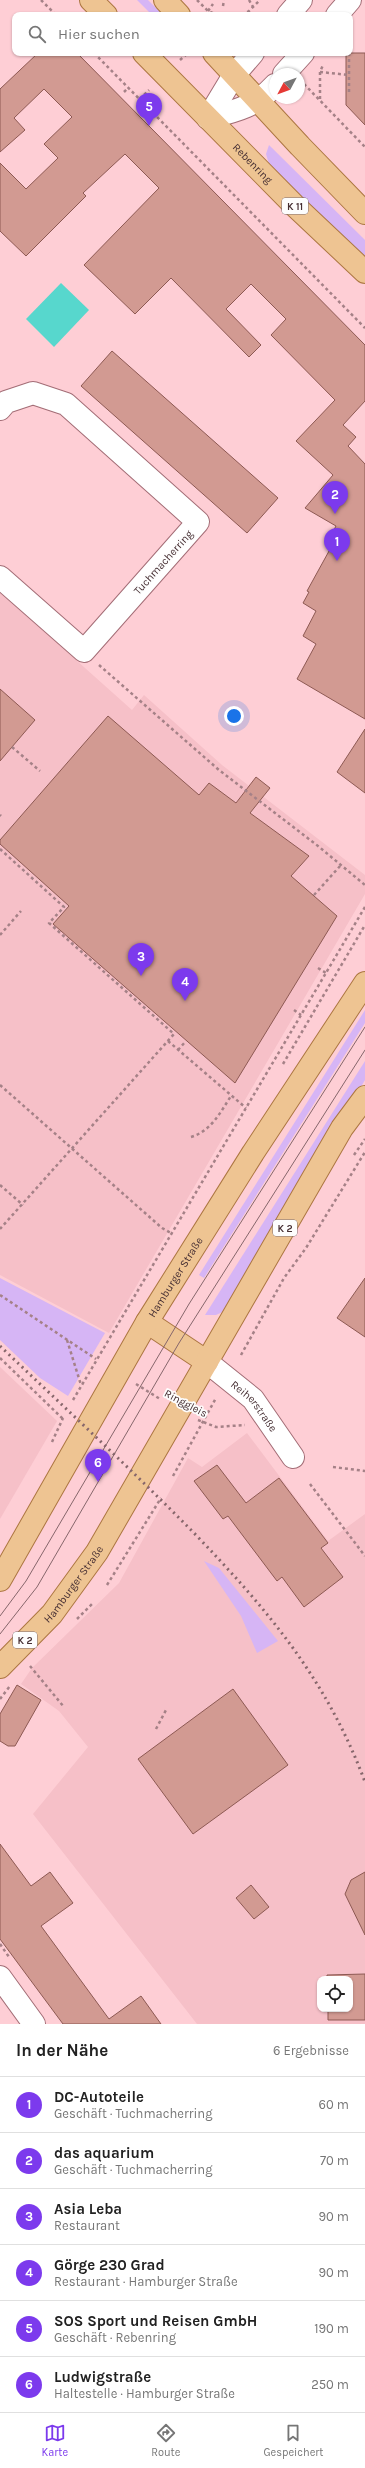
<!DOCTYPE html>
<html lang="de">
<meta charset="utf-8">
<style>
body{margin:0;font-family:Karla,sans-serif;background:#f6f6f6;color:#222}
.controls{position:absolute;right:12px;bottom:12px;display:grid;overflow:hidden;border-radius:8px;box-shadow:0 1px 3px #0004}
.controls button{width:36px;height:36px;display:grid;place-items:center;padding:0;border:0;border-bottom:1px solid #e0e0e0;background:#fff;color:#222;font:20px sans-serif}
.compass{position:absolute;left:269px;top:68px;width:36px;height:36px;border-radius:50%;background:#fff;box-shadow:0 1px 3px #0004;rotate:229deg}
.you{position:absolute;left:234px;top:716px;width:14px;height:14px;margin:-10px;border:3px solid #fff;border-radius:50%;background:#1a73e8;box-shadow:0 0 0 6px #1a73e833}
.badge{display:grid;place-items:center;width:26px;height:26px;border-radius:50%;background:#7c3aed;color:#fff;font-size:13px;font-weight:700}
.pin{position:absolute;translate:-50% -33px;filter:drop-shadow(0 1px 2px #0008)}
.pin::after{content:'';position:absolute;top:21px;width:14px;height:12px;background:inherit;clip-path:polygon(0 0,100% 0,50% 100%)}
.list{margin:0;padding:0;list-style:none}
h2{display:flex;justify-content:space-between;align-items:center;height:52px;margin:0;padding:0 16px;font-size:17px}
h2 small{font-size:13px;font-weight:400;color:#767676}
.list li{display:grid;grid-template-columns:26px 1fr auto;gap:12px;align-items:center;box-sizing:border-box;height:56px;padding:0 16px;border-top:1px solid #e0e0e0}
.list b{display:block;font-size:15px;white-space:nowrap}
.list p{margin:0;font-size:13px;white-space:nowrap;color:#767676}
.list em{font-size:13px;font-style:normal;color:#767676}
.icon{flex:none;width:22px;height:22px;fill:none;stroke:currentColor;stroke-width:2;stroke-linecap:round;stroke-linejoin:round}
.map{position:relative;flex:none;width:365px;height:2024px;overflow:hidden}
.search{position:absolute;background:#fff;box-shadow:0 1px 3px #0004;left:12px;right:12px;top:12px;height:44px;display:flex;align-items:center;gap:10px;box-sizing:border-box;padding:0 14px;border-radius:8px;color:#767676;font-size:15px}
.sheet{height:388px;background:#fff}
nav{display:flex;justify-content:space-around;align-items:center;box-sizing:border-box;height:56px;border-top:1px solid #e0e0e0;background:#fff;font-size:11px;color:#767676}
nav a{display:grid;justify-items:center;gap:2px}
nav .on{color:#7c3aed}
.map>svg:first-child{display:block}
.built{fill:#f6c0c8;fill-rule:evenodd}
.green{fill:#d6b5f5}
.water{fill:#57d7cd}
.building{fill:#d29a92;stroke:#8d5953}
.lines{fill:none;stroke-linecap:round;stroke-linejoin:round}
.minor-casing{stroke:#a36d76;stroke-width:24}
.secondary-casing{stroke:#a36d76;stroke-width:24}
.primary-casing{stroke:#ac7641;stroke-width:24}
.path{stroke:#a58187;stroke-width:2.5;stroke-dasharray:3 3;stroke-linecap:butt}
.minor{stroke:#fff;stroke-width:22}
.secondary{stroke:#fff;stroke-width:22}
.primary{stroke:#eec492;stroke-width:22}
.tram{stroke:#86666b;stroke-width:1}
.rail{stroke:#86666b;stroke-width:3;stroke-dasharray:2 4;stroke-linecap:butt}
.labels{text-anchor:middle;stroke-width:3.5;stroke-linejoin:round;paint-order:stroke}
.shield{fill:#fdfdfd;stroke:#7d6d70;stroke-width:1}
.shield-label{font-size:10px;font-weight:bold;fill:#462f33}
.street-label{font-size:11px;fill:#462f33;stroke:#fdfdfd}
</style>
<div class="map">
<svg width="365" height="2024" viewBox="0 0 365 2024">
<rect width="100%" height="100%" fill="#feced5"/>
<g class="built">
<polygon points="0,592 132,710 144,695 222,765 365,875 365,894 109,1333 0,1275"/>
<polygon points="0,1367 57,1421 0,1519"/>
<path d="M247,1433L328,1541L365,1514V2024H197L33,1814L88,1747L59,1711L21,1684L32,1668L119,1583L188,1458L202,1467ZM320,1979H350V2009H320Z"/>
</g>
<g class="green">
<polygon points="137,0 148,0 163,15 152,15"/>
<polygon points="269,145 365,240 365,257 310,207 269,164 266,154"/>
<polygon points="365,1010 365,1023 204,1278 199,1275"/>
<polygon points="365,1061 365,1080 229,1309 216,1315 205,1315"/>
<polygon points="0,1278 105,1333 68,1396 40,1378 0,1340"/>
<polygon points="204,1561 219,1568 278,1641 257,1653 241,1616"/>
</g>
<polygon class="water" points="61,283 89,310 54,347 26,319"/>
<g class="building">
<polygon points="38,53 77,53 365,345 365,401 343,425 356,437 348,446 365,464 365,719 297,679 316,644 303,636 316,611 303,603 309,592 307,591 334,542 329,539 336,526 305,508 333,475 296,441 335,400 271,335 286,319 251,284 226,309 261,345 249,357 171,278 135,314 84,265 159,188 125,154 83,193 86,196 26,256 0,231 0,163 26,189 58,158 44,144 72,117 44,89 14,118 25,130 0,152 0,89"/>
<polygon points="346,53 365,53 365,125 346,105"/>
<polygon points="112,351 278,498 247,533 81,386"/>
<polygon points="0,689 35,720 0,761"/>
<polygon points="108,716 199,795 209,783 236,803 256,777 270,788 250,813 309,856 291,876 337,916 235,1083 53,924 69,906 0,844 0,840"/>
<polygon points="365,729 365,793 337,772"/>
<polygon points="365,1278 365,1337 337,1318"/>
<polygon points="217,1465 246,1503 279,1478 328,1543 321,1548 343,1577 304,1607 282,1577 277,1581 228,1516 223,1519 194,1481"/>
<polygon points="17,1685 41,1700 15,1746 8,1746 0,1741 0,1714"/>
<polygon points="233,1689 288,1765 193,1834 138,1759"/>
<polygon points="0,1844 31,1886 50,1872 73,1903 41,1926 109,2019 141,1996 161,2024 63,2024 0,1939"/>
<polygon points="365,1872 365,1935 345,1894 351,1880"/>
<polygon points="251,1885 269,1907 254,1919 236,1898"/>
<polygon points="365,1974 365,2020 328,2020 328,2009 350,2009 350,1979 327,1979 327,1975"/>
</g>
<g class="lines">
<g class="minor-casing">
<g id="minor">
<polyline points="0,409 6,402 33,393 66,404 198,522 84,651 0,577"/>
<path id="s1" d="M207,1362L253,1399L293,1457"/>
<polyline points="0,1977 34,2024"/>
</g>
</g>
<g class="secondary-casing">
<g id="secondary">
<polyline points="288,15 301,0"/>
<polyline points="337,15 350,0"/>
<polyline points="284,74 303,53"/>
<polyline points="208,118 234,75 253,53"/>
<path d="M208,118C236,111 255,107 275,85"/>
</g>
</g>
<g class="primary-casing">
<g id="primary">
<polyline points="91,0 106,15"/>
<polyline points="165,0 179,15"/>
<path id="s2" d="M144,53L294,205L365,272"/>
<polyline points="214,53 300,146 365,213"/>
<polyline points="147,1322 207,1362"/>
<path id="s3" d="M0,1580L147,1322L253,1153L365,983"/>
<path id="s4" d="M0,1667L52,1614L97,1552L342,1128L365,1097"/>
</g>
</g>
<g class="path">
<polyline points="41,0 56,15"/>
<polyline points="197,0 208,11 217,15"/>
<polyline points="249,0 253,7"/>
<polyline points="223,6 224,0"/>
<polyline points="208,11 213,4"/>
<polyline points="242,15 249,11 260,0"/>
<polyline points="94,53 365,328"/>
<polyline points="349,53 349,95"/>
<polyline points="180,60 188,53"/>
<polyline points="320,72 349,75"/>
<polyline points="304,84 365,147"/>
<polyline points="124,92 128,88"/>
<polyline points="140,99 149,90"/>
<polyline points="320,99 320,72 323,65"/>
<polyline points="99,665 219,770 318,846 365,885"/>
<polyline points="12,747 40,771"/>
<polyline points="0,815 1,816"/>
<polyline points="0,849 64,907 49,923 174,1034 0,1229"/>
<polyline points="314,895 341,865"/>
<polyline points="0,935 21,911"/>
<polyline points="318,968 326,973"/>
<polyline points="294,1010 301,1015"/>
<polyline points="168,1041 246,1108"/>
<polyline points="178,1050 186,1041"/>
<polyline points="283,1064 365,925"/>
<polyline points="0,1085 162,1228 171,1233"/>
<path d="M191,1137C211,1131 220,1113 231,1096"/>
<polyline points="354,1155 365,1139"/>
<polyline points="0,1185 23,1205"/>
<polyline points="0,1295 96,1359"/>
<polyline points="67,1340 81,1385"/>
<polyline points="241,1355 284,1278 306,1248 365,1152"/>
<polyline points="0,1358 63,1419"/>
<polyline points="136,1384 160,1399"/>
<polyline points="73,1400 365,907"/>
<polyline points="198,1420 216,1427 245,1425"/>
<polyline points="52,1442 63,1418"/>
<polyline points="333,1467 365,1471"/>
<polyline points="173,1476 216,1398"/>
<polyline points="310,1484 365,1556"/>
<polyline points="107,1585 161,1498"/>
<polyline points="77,1619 92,1604"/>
<polyline points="30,1666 64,1707"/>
<polyline points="0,1699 10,1686"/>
<polyline points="156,1729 166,1710"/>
<polyline points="0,1944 9,1957"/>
</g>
<use href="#minor" class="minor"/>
<use href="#secondary" class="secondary"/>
<use href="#primary" class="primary"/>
<g class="tram">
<polyline points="0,1616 26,1581 189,1304 365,1027"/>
<polyline points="0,1634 37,1587 179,1343 365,1050"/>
</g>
<path class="rail" d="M0,1346C65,1408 131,1469 194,1533C268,1610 327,1680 365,1782"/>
</g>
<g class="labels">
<g class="shield">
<rect x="282" y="198" width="26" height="16" rx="3"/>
<rect x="273" y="1220" width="24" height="16" rx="3"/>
<rect x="13" y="1632" width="24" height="16" rx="3"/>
</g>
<g class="shield-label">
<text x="295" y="210">K 11</text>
<text x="285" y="1232">K 2</text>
<text x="25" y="1644">K 2</text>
</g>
<g class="street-label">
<text dy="4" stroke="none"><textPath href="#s2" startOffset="155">Rebenring</textPath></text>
<text transform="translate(163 562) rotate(-48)" y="4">Tuchmacherring</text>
<text dy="4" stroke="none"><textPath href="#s3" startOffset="350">Hamburger Straße</textPath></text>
<text transform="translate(186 1403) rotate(28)" y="4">Ringgleis</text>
<text dy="4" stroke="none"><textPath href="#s1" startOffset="65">Reiherstraße</textPath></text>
<text dy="4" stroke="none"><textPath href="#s4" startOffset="111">Hamburger Straße</textPath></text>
</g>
</g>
</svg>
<div class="controls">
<button><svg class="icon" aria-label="locate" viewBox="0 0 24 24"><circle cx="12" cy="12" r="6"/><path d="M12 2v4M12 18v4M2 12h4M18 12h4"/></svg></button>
</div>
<svg class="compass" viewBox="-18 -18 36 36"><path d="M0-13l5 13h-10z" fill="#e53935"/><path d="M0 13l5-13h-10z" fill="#767676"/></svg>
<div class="you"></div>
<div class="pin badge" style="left:337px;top:561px">1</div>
<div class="pin badge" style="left:335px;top:514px">2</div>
<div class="pin badge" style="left:141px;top:976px">3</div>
<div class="pin badge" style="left:185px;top:1001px">4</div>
<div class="pin badge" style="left:149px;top:126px">5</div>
<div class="pin badge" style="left:98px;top:1482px">6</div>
<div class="search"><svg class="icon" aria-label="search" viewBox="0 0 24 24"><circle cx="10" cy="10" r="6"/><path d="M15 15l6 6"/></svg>Hier suchen</div>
</div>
<section class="sheet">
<h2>In der Nähe<small>6 Ergebnisse</small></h2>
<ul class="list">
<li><span class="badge">1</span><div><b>DC-Autoteile</b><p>Geschäft · Tuchmacherring</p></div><em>60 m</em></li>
<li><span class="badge">2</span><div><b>das aquarium</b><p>Geschäft · Tuchmacherring</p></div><em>70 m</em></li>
<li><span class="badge">3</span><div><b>Asia Leba</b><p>Restaurant</p></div><em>90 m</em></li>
<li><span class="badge">4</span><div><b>Görge 230 Grad</b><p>Restaurant · Hamburger Straße</p></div><em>90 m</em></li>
<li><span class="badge">5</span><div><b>SOS Sport und Reisen GmbH</b><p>Geschäft · Rebenring</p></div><em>190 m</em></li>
<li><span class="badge">6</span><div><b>Ludwigstraße</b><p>Haltestelle · Hamburger Straße</p></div><em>250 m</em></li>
</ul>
</section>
<nav>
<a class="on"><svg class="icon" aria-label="map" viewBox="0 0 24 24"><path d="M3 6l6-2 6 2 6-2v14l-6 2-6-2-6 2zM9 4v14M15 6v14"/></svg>Karte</a>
<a><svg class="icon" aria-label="directions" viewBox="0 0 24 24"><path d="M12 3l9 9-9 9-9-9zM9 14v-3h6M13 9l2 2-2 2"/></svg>Route</a>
<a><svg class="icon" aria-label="saved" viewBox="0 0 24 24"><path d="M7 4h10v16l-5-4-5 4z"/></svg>Gespeichert</a>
</nav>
